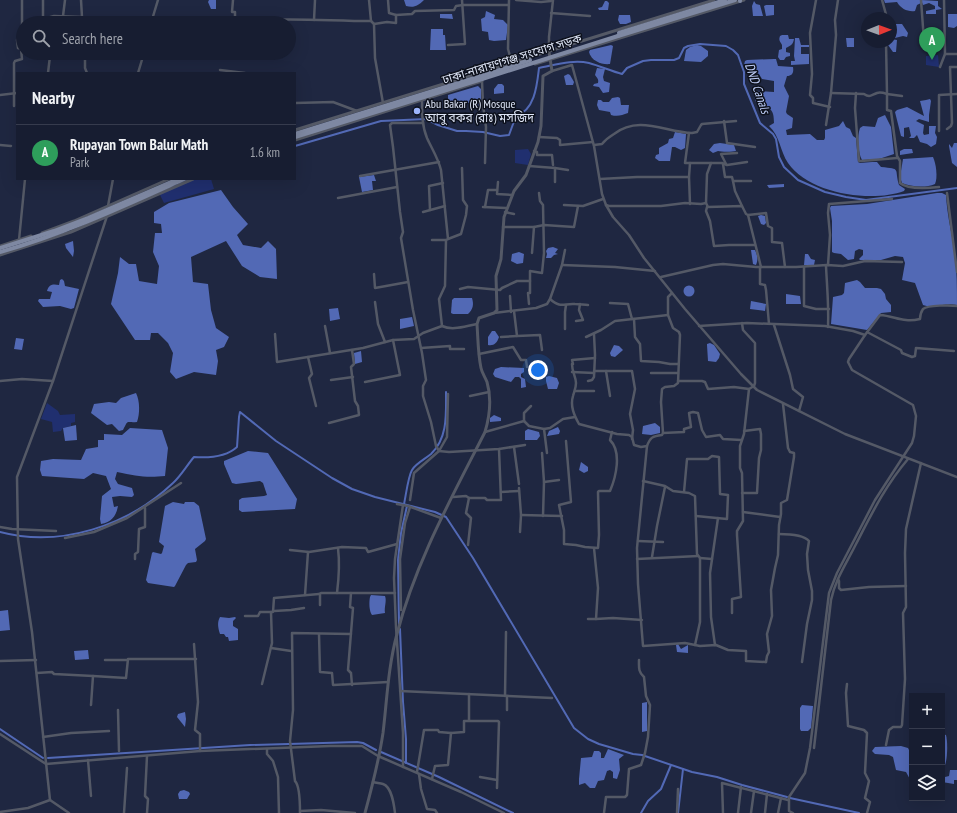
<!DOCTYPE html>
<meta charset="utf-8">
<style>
body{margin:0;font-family:"PT Sans Narrow","Noto Sans Bengali",sans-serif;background:#242a3d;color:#f1f3f6}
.controls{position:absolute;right:12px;bottom:12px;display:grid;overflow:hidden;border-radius:0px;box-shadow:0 4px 16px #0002}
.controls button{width:36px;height:36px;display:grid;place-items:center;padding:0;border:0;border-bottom:1px solid #363b4d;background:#171d31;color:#f1f3f6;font:20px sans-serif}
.compass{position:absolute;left:861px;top:12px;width:36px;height:36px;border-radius:50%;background:#171d31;box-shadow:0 4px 16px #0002;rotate:89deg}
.you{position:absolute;left:538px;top:370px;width:14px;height:14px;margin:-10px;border:3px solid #fff;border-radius:50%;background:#1a73e8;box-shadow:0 0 0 6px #1a73e833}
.badge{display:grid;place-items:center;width:26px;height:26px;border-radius:50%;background:#bca0f2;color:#fff;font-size:13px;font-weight:700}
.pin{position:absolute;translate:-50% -33px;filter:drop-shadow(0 1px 2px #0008)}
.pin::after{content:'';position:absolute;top:21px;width:14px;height:12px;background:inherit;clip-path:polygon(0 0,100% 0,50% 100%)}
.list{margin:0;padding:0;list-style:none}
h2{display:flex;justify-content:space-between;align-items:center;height:52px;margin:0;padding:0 16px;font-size:17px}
h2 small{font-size:13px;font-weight:400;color:#9ea2ab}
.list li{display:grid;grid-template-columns:26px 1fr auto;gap:12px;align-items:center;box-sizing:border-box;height:56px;padding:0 16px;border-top:1px solid #363b4d}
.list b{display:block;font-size:15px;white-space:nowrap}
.list p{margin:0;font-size:13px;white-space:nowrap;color:#9ea2ab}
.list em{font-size:13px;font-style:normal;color:#9ea2ab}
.icon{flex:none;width:22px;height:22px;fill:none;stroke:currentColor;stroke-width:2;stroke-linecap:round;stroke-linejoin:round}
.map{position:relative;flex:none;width:957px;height:813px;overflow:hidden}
.search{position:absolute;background:#171d31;box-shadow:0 4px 16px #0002;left:16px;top:16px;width:280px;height:44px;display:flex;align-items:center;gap:10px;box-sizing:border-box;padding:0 14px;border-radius:22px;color:#9ea2ab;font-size:15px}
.panel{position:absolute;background:#171d31;box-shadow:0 4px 16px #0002;left:16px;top:72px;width:280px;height:108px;border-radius:0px}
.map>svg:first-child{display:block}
.green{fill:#202f6f}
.water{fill:#5269b5}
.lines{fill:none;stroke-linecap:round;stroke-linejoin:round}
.canal{stroke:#5269b5;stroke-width:2}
.minor{stroke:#545966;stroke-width:2.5}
.tertiary{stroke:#545966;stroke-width:3}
.primary{stroke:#7e88a2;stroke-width:4}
.primary-bridge{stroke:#7e88a2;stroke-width:4}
.poi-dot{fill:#9cb4fd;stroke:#0d111c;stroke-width:1.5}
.labels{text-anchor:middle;stroke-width:3;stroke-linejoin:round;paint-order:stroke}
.street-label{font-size:12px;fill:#dde4f5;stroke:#0d111c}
.poi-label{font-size:12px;fill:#dde4f5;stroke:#0d111c;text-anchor:start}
.water-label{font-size:13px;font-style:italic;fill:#bfcef8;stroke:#0d111c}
</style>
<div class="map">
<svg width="957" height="813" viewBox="0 0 957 813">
<rect width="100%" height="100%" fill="#1f2741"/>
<g class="green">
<polygon points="938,55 939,67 926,65 926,56"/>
<polygon points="528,149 531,154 528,165 515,163 515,150"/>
<polygon points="185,179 211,179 214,189 164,203 158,191"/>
<polygon points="47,403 58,411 60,415 75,414 75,422 71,423 71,426 63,428 61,431 53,432 52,422 41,419"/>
</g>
<g class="water">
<polygon points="209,0 216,0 216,9 211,9 208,2"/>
<path d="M404,0H424C418,6 414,8 406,6Z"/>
<path d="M884,0H920L921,3L917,5L915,11C908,12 901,9 897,2L885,3Z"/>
<polygon points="921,0 938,1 938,6 942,9 936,10 936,14 926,14 926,11 935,9 935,6 929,3 923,5"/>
<polygon points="605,1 607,1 609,3 608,10 599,10 598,8 602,7"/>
<polygon points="754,1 756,4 760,5 763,16 753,16 752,6"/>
<polygon points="766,5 774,5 774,15 766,16 764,6"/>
<polygon points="486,11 495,15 494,19 503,20 508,25 506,40 494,41 489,40 488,32 482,31 481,19 485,17"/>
<polygon points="440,14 452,14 453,19 440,18"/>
<polygon points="948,14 957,14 957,26 954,28 948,27"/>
<polygon points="619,15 630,15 631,22 626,24 620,24 618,20"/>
<polygon points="896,24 902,24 908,33 907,37 903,36 895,38 891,35 891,25"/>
<polygon points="431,29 443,29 443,35 445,35 446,50 430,50"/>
<path d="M782,35H788L789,39H794C793,45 790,46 786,48V52L790,53V56L786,57L784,60H780L778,57L779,50L782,49V45C781,42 778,41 780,36Z"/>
<polygon points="795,38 799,38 801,45 809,45 809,47 801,47 801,54 809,54 809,64 791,65 791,61 795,61 794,56"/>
<polygon points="846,38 854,38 854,47 847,47"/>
<polygon points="891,39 897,40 896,52 893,52 888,45 889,42 891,42"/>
<path d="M611,45L613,46L610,64C602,65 591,61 589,52L590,50Z"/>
<polygon points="697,45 701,46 708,51 708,56 701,62 684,61 686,50 690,47"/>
<path d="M774,59H776L778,66L793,67C794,73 792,76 787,76L784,86L789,96L786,112L787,114L793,118L792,128L786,130L787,135L810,134L817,140H824L825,138V130L839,126L843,121L846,127L850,129L853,136L856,138L858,162L860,163L872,162H877L881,167C902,169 894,168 899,185L905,189L904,191C872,203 809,194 788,163C780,151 780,136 769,126L774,123C774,106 769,110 756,102L753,92L755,91L774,92V81L762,79C759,73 753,68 746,68L744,65L745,61L747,60Z"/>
<path d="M597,68L605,69L603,77L604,81L610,83L609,92L603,93L599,87L593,86L594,84L598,83C599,79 597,78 595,75Z"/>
<polygon points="568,74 570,75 574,82 573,85 566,85 564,76"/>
<polygon points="498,84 502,84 504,86 504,93 494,94 494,89"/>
<polygon points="478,86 481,89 481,107 472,106 472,103 460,103 458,105 448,103 448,95"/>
<path d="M618,97L620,98L621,105H629L628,113C622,115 618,117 611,115L610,112L599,110L597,105L598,100H601L603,102H609L612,98Z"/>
<polygon points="926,100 930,99 931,101 929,115 929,122 919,119 916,121 924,125 923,133 924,135 929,134 929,126 936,126 935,133 937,137 936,144 931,147 927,144 920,142 917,135 914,138 909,138 911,136 909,127 904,128 904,137 901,136 895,112 897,110 907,107 924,116 920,101"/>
<path d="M885,115L891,127L894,154L879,159L862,160C858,153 857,136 860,128L863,126L875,127L878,118Z"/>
<polygon points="675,132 686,134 685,148 681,150 675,147 672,147 670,161 659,161 655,158 656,155 659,154 659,148 668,143 669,139 673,138"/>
<path d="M720,143L734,145L736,151C733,152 721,152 718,151L713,153L709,150L714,144Z"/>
<polygon points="954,143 957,143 957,167 952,163 949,146 949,144 952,148"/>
<polygon points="904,149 912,149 913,153 900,155 900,151"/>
<path d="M933,157C936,163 938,178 935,184C926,188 911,187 902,183L900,177L903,159Z"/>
<polygon points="374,175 376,181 372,181 373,190 362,192 359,177"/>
<polygon points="784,184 784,187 769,188 767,185"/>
<polygon points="221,190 233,207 248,224 237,235 243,245 261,248 268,241 276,249 277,279 260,277 242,266 226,241 191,257 193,282 208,284 211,310 216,328 229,337 224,347 216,350 218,361 216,375 194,372 176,379 170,372 173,353 168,343 158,333 151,333 150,340 135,340 111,304 118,273 120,257 129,264 136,264 139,281 157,284 159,266 153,252 155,233 162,233 161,224 154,223 154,212 169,203"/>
<path d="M937,193H942L946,195C947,214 951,230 954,248C957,267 957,286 957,305C946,302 933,309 923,305L915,283L902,280L905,263L903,257L895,256L881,260H860L859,259L863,255V250L859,249L855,251L854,259L848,260L841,254L834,253L832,252V221L830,208L831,206L867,204Z"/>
<polygon points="761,215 765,216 766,223 764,225 761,224 758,216"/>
<polygon points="73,241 74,251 73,257 66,248 65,244"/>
<polygon points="553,247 558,249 555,253 558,254 554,255 551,258 546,258 547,254 546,251 548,248"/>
<path d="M751,250H755C758,256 758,260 756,265L753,264Z"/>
<polygon points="519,252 524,254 523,263 517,264 511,261 512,254"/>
<polygon points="805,254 808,254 811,259 815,260 814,265 804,265"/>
<path d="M62,279L64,281L65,286L79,289L74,308L71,309L60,306L43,307L38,301L39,299H50L52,292L47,291C49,284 53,284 59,285L60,280Z"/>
<polygon points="857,280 860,282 865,288 877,288 881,289 885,294 886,299 891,305 891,312 881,313 867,330 831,324 833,297 842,295 844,293 845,283"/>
<circle cx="689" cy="291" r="5.5"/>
<polygon points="786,294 800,296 801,304 786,304"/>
<path d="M454,298H472C474,305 473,309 468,314H453L451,313L452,300Z"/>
<polygon points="751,301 766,304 765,311 750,309"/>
<polygon points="338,308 340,319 330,321 329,309"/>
<polygon points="412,317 414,326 400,329 400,319"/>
<path d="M492,331H495L499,337C497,343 494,346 488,345V337Z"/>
<polygon points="16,338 24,339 22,350 14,349"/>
<polygon points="710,343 714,345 720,354 719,358 716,362 708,361 707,345 707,344"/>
<polygon points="614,345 619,346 623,350 615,357 611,356 610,353"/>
<polygon points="361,351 362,362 355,364 354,353"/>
<polygon points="501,367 524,368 524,372 521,374 521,377 525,379 526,387 521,388 521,379 519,377 515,377 511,382 495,377 493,374 495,369"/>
<polygon points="549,376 557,378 559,383 557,389 548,389 546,381 546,377"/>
<path d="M136,393C140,401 140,414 137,422C125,423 129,419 123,430L119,431L112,424L107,425L91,413L94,404L109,402L116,403L121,398Z"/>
<polygon points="494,415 501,418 501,421 490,422 490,418"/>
<polygon points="655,423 660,427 660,433 651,435 642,434 643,426"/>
<polygon points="76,425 77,440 65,441 63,428"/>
<polygon points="558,427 560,431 559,434 547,436 549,431"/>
<path d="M130,428L162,430L168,448L165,476C146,478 136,476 117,472L115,479L118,484L132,488L134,495L132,497L120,496L112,497L114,507L118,506C116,516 112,522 101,524L100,519L102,496L111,489L106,476L93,473L84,479L42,476L40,470L41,461L53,459L81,460L86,449L98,447V440H104V434L122,435Z"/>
<polygon points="528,429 539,432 540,436 537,440 525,440 525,431"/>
<polygon points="248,451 268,453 297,499 295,509 242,512 239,510 239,500 242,498 264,496 267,495 263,483 260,481 236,484 232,483 224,464 224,461"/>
<polygon points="581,462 588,467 588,471 584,473 579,470"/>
<polygon points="173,502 184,504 185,502 194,502 199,506 206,539 205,541 195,549 197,560 196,562 188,563 186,565 175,586 174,587 148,583 146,580 152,553 153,552 161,554 162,553 164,546 159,542 165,506"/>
<path d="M371,595L385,596C387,601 384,607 385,613L372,615C369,611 369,602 370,597Z"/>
<polygon points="8,610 10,630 0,631 0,611"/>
<path d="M220,617L229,618L235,617L236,618L233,621V626L238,629V640L229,641L228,637H226L224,634H220C218,628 217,622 220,617Z"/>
<polygon points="678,644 681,649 688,645 688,653 677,652 676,645"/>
<polygon points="88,650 89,659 75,660 74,651"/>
<polygon points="647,702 647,731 642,732 642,703"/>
<polygon points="802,705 813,706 811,728 808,731 801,731 800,729 800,708"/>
<polygon points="185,712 186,719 185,727 177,717 178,714"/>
<path d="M942,734L946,735C948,742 948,766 942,770Z"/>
<polygon points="901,746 908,748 912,756 912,783 906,772 896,770 893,757 889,755 875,754 872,751 875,747"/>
<polygon points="608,749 624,755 619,759 620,770 617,779 613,778 613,772 610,770 607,771 604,780 598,781 595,788 590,788 585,783 579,785 579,779 581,758 592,757 594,751 599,751 601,753 601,758 604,758"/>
<polygon points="950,770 957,770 957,780 954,780 954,784 942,782 942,775 944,775 945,777 949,776"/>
<polygon points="184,790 189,792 190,794 187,799 179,799 178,794 180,791"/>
</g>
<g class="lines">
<g class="canal">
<path d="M295,146L381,121L426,119L438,125L457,131H466L483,132L500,136L509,135L516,116C535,110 537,85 539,68C555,65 573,59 589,63C600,66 611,71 622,74L627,68L643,61L651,60H674L679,58L684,48L688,46L700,44L726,46L733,50L738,55L744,72V84L760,123L773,134L776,139L779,157L784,167L798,180L825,192L846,197L866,200L957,188"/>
<path d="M404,504C406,495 408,477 412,470C415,464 425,459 431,454C448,438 446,414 446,392"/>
<path d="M0,532C60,548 128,526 173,483C181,476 187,465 194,457C208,458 226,457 237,447L239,417L240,412L276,441L332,478L352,489L375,497L435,512L446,517L473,558L574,728L588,739L599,744L633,754L642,755L692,772L717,777L742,785L787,797"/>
<polyline points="399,624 398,560 401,533 407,506"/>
<polyline points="400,629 403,702 406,739 406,763"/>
<polyline points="0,729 43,758"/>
<polyline points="381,752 439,777 513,813"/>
<polyline points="48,758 250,745 357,742 363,743 376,750"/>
<polyline points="790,798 859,813"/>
<polyline points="641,813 648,801 661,789 671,765"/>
<polyline points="678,813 683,769"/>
</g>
<g class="minor">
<polyline points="81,0 82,17 85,23"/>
<polyline points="233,0 232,12 235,12 235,23"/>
<polyline points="369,0 371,21"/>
<polyline points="509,0 508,49 512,63"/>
<polyline points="516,0 541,2 551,1"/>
<polyline points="816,0 810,33 812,74 810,95 813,98 813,103 830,107"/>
<polyline points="882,0 887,18"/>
<polyline points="921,0 924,41"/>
<polyline points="551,13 590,16"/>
<polyline points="396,15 412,14 415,11 454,10 456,6 463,5 508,5"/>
<polyline points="63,16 65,0"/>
<polyline points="43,18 47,18 54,16 82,17"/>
<polyline points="47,18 47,23"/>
<polyline points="314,20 315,0"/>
<polyline points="39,23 40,20 43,18 43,0"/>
<polyline points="151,23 158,0"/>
<path d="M263,23V20C299,18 335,21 371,21L374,24L375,58L383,103"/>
<polyline points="374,24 387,22 396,23 396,15 389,13 388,0"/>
<polyline points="448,45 465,44 462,0"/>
<polyline points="549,51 549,37 553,0"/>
<polyline points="85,53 85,68 87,73"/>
<polyline points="945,54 957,54"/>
<polyline points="940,67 945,54 944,0"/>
<polyline points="220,70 245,73"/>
<polyline points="552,71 572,65 594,146 602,194 606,205 613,217 629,235 644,258 685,309 741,374 757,390 845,434 957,477"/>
<polyline points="48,73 50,56 53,53 56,53"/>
<polyline points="138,73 144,53"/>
<polyline points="482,81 483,105 486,127 485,163"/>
<path d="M831,93L864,94C870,98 871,95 877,93C880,92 884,93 887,94L886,42"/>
<polyline points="856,93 855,108 859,161 861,161 897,158"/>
<polyline points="0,95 17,93"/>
<path d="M902,96L887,94V110L891,111L897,156L900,161V183C908,190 929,188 939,187"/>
<path d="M422,100C422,113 422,126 427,138C432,149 438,158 441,170L448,239L446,240L445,286L439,299L442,326"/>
<polyline points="295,103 333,102 357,111"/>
<polyline points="14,106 14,63 15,61 22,59 21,49 18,48 17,40 22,28 22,0"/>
<polyline points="724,121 727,143 755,147"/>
<polyline points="423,123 392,123 390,125 393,147 400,212 403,232 401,238 413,310 422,353 426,380 423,386 423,396 431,422 436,446 439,451 449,452 499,449 525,445"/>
<polyline points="826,125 831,93 836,35 835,20 838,0"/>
<polyline points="947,129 951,126 952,123 950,67 957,67"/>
<polyline points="939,131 939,95 957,94"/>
<polyline points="689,133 685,163 690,163"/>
<polyline points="539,137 557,138 560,140 560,145 593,142"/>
<polyline points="0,145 11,146"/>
<path d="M594,145L602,144C606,139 609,137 614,134C639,115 665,132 692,133L697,132L701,125L702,124L736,121"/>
<polyline points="534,151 537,152 537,155 552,155 553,165"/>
<polyline points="723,164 725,177 732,177 733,181 751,181"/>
<polyline points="726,164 721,154 737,153"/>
<polyline points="529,166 555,168 555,182"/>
<polyline points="555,168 568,170"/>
<polyline points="360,176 439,162"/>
<polyline points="689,177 690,163 722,163 727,165 747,162"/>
<polyline points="600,179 637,177 689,177 690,204"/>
<polyline points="733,181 735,191 742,206"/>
<polyline points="498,182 497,194 512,195"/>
<polyline points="947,193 957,272"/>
<polyline points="338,198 397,187"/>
<polyline points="706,203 707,174 711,163"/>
<polyline points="564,205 583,206 603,199"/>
<polyline points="606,205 609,206 661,206 685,203 701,204 706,203 708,207 742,206 746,214 748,215 766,213 768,226 772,228 772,242 782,243 785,267"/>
<polyline points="108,206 113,179"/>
<polyline points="483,207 506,208"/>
<polyline points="485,207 488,190 497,190"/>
<polyline points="707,207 706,211 710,221 714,246 729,245 755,245"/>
<polyline points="430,210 429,186 443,183"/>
<polyline points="423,212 445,206"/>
<polyline points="505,212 514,214"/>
<polyline points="748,215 761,267"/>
<polyline points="503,227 534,227 532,253"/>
<polyline points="534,227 544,225 574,227 578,206"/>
<polyline points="448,239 461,234 466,215 467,206 463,200 462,168"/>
<polyline points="19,240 25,179"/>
<polyline points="432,240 446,240"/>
<polyline points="562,265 615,267 655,271"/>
<polyline points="828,265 830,235 828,213 829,204 892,199"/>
<path d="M826,266C827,287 829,306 828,327"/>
<polyline points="760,267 760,284 765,285 766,290 769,324"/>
<polyline points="804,267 804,306 816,309 829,309"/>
<polyline points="374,274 375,288 408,282"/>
<polyline points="661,277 713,265 723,264 756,267 796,267 827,265 843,266 865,261 902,262"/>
<polyline points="460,289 468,287 500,290 502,288 517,281 530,281"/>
<polyline points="510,296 511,312"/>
<path d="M550,299C561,309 564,303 575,304C580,304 584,305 588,305"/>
<polyline points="375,302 378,324 385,342"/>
<polyline points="610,303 628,304 632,319"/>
<polyline points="529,304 528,293 530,293 530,271 542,273 544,253 543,205 540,201 539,193"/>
<polyline points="514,311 517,336 540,335 542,350"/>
<polyline points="494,313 536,308 547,304 550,299 562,265 565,250"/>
<polyline points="634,319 635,337 640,344 641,361 659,362 670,364 678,364"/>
<polyline points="576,321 583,320 579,310 580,304"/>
<polyline points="774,325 790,375 793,389 803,397 799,411"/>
<polyline points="325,326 330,353"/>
<polyline points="699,326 747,323 825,326 853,331 865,335"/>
<polyline points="565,329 565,312 566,305"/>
<polyline points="867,332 901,350 902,353 912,357 915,356 916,348 954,351"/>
<path d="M275,334L277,362L363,348L393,340L414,339L423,333L442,326C453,331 465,326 477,324"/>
<polyline points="501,337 517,336"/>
<polyline points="586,337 601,330 615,321 668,315"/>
<polyline points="421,348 450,346 450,349 464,349"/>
<polyline points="479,354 513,347 521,360 526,360 527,367"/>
<polyline points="308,357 312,374 309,378 316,406"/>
<path d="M595,358L572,360L573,364H572C572,372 576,377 576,383C576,388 574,392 573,396C570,406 574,415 579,424L617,434L629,435L632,437L634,445L641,447L647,446C650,438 652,436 662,435L663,433L661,402L662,389L665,387L674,386L678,383L680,335L679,332L673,328L668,315V297L672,293"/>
<polyline points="594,371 632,371 635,389 630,414 633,430 632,439"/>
<polyline points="606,371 610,396"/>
<polyline points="572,372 594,373"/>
<polyline points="651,373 678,373"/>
<polyline points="331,380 353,377"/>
<polyline points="0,381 22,379 53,381"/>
<polyline points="588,381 592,380 594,377 595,355 594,334"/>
<polyline points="678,381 702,381 705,382 708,389 734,387 749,389 754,386 755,383 755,343 743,330 742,323"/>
<polyline points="365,382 400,375 393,340"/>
<polyline points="575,391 594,391"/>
<polyline points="470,396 489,392"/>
<polyline points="524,421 524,413 531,406"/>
<polyline points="329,423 359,415 358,406 355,401 351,367 354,364 352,350"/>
<polyline points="544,429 547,453"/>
<polyline points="485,432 524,421 529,426 544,429 550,428 563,419 575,417"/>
<polyline points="663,433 684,432 684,429 691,427 689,413 693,412 698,413 702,430 706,437 720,435 723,439 741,440"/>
<path d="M566,441L571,502L559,505L564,530V544L576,545L585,547L598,548L599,535L598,492L599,491H610C616,477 622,452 610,440L612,432"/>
<polyline points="647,446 637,548 638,584 643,646 685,643 700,646 716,645 728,650 746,651 746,661 766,662"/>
<polyline points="514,447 519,484"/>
<polyline points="542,453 544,482 543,516"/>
<polyline points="643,481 665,486 673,491 689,493 695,496 697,554 700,558 700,622 695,645"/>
<polyline points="544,482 559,480"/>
<polyline points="519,488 521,515 520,532"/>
<polyline points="501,492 519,491"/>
<polyline points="684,492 687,459 708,459 712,456 719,457 720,493 720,494 728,495 727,519 696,516"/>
<polyline points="742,493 757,493 759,458 761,450 761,434 760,429 744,431"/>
<polyline points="453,497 466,496 469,498 485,498 487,500 501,500 499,449"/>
<polyline points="410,500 414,473 439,451 447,437 448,394"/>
<polyline points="397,504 408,506 441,518"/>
<polyline points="403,505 395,559 394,578 396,627 403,733 403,767"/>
<polyline points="743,512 780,517"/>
<polyline points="521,515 562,516"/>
<polyline points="0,527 12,529 56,531"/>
<path d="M779,534C787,534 803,534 809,541L807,554L808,570L812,591V600L807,624L802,662"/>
<polyline points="65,538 94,532 127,518 181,483"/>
<polyline points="638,541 663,542"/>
<polyline points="468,545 471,518 466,513 469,498"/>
<polyline points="290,550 309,552 342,547 366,548 368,552 397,544"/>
<polyline points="652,557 657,526 665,487"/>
<polyline points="700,558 712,559"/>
<polyline points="135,559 135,554 138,552 139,529 145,527 145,508"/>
<polyline points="637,559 698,556"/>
<polyline points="838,579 839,581 839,588 841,590 869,587 906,586"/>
<path d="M337,593C339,577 340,564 338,548"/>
<polyline points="351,593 350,607 353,608 348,670 351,673 352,685"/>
<polyline points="305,595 308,552"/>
<polyline points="320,605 320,594"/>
<polyline points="401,610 400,559 405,523 410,507"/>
<polyline points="274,611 291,610 304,608"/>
<polyline points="732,613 732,599 741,597 737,535 737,531 743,521 742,473 740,468 740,446 744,434 749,389"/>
<polyline points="245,616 258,616 260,612 273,612 274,598 319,594 321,593 395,593"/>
<polyline points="588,619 596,619 598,588 594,548"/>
<polyline points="596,619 613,618 642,620"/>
<polyline points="319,634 320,672 332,673 333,685 388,682"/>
<polyline points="194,644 198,702 195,730 200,734 200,751"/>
<polyline points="715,645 711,617 710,573 718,518"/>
<polyline points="271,648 291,651"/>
<polyline points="105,660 127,660"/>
<polyline points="0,661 36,660"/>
<polyline points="766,662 767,656 769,652 767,634 772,616 771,590 775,568 778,555 779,525 781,514 781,503 787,500 794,457 794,453 790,452 788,448 783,404"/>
<polyline points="37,673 52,672 54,674 93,676 91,705"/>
<polyline points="93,676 126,678 128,659 196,659"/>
<polyline points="262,684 272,643 271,612"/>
<polyline points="847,684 846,693 848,726 864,730 867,733 865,773 869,781 865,798 870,802 867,813"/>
<polyline points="400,691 552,698"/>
<polyline points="505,696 506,632"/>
<polyline points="118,710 119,751"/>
<polyline points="507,710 507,696"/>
<polyline points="469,720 469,694"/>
<polyline points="0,734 46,764 200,751 330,746 362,746 378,756 461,792 504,813"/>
<polyline points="43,737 71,733 109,731"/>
<polyline points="886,745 889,730 893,727 901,727 902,725 905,679 903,613 906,607 905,553 906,529 921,463"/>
<path d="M814,748L831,600C835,580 846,564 855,546C871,515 885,486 908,459"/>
<polyline points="267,749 267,754 273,761 278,777 279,813"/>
<polyline points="88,760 91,796"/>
<polyline points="417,772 424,730 438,730 439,732 451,733"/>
<polyline points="419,774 421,789 427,809 435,810 437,813"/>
<polyline points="480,777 497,780"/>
<polyline points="432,779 435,766 448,765 451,733 464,732 464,721 498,721 499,722 497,788"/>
<path d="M373,782C376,783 380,783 383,784C392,787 394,805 395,813"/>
<polyline points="50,800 69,813"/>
<polyline points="300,811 321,810 355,813"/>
<polyline points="0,812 28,808 50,800 32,632 18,539 17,477 53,381 107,216"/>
<polyline points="124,813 127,768"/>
<polyline points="147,813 148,799 145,796 147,756"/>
<path d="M300,813C300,805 300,786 295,781L290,741L293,710L292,633L351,634"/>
<path d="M604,813L606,797H625L627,795L629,769L641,765L645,753L648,737L650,705L646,696L644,677C638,672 639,667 639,660"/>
<polyline points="677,813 678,789"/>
<polyline points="723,813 722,783 788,800"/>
<polyline points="738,813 741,787"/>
<polyline points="751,813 754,791"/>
<polyline points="765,813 767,794"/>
<polyline points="778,813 781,798"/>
<path d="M793,813L789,811V797L805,773L810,748L829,593L837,573L875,500L912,443L914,436L916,416L913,405L852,370L848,362L849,359L865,335L880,315C895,316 903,323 920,319C920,316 921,312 923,309C928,305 951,305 957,306"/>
</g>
<g class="tertiary">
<polyline points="535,64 744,0"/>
<polyline points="295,130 714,0"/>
<polyline points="295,140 482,81"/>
<polyline points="42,233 74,221 169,179"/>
<polyline points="0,246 31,236"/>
<polyline points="0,255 71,232 193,179"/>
<path d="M365,813C372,787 379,760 383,733C387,700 388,667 397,634C415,563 452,497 485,432C490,415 492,399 487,382C485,377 482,373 481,368C478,354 478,339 477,324L479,318L494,313L497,310L496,276L501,259L504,217L514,191L526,175L538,142L541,126L543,76L552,71L549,52"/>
</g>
<g class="primary">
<polyline points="740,0 740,1"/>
<polyline points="619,33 725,0"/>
<polyline points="618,36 735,0"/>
<polyline points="295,134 481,76"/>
<polyline points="295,137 482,79"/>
<polyline points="0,248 54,231 88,218 178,179"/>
<path d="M0,252C64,234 124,206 184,179"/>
</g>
<g class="primary-bridge">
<polyline points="481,76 530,60"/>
<polyline points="482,79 618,36"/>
</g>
</g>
<circle class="poi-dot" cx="417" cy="111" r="4"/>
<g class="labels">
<g class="street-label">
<text transform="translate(512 59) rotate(-17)" y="4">ঢাকা-নারায়ণগঞ্জ সংযোগ সড়ক</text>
</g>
<g class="poi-label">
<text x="425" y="108">Abu Bakar (R) Mosque<tspan x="425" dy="14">আবু বকর (রাঃ) মসজিদ</tspan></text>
</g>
<g class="water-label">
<text transform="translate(758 88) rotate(71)" y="5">DND Canals</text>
</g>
</g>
</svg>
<div class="controls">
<button>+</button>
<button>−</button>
<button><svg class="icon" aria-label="layers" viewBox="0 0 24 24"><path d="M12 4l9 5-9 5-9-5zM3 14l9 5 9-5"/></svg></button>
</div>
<svg class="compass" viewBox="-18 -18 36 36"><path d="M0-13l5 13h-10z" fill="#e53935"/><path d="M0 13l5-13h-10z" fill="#9ea2ab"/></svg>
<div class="you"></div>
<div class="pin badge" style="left:932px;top:60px;background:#2e9e5b">A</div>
<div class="search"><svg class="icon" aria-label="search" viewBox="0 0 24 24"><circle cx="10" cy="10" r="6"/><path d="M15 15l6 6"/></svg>Search here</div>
<section class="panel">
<h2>Nearby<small></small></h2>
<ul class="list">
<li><span class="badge" style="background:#2e9e5b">A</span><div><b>Rupayan Town Balur Math</b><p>Park</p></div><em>1.6 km</em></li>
</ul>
</section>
</div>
